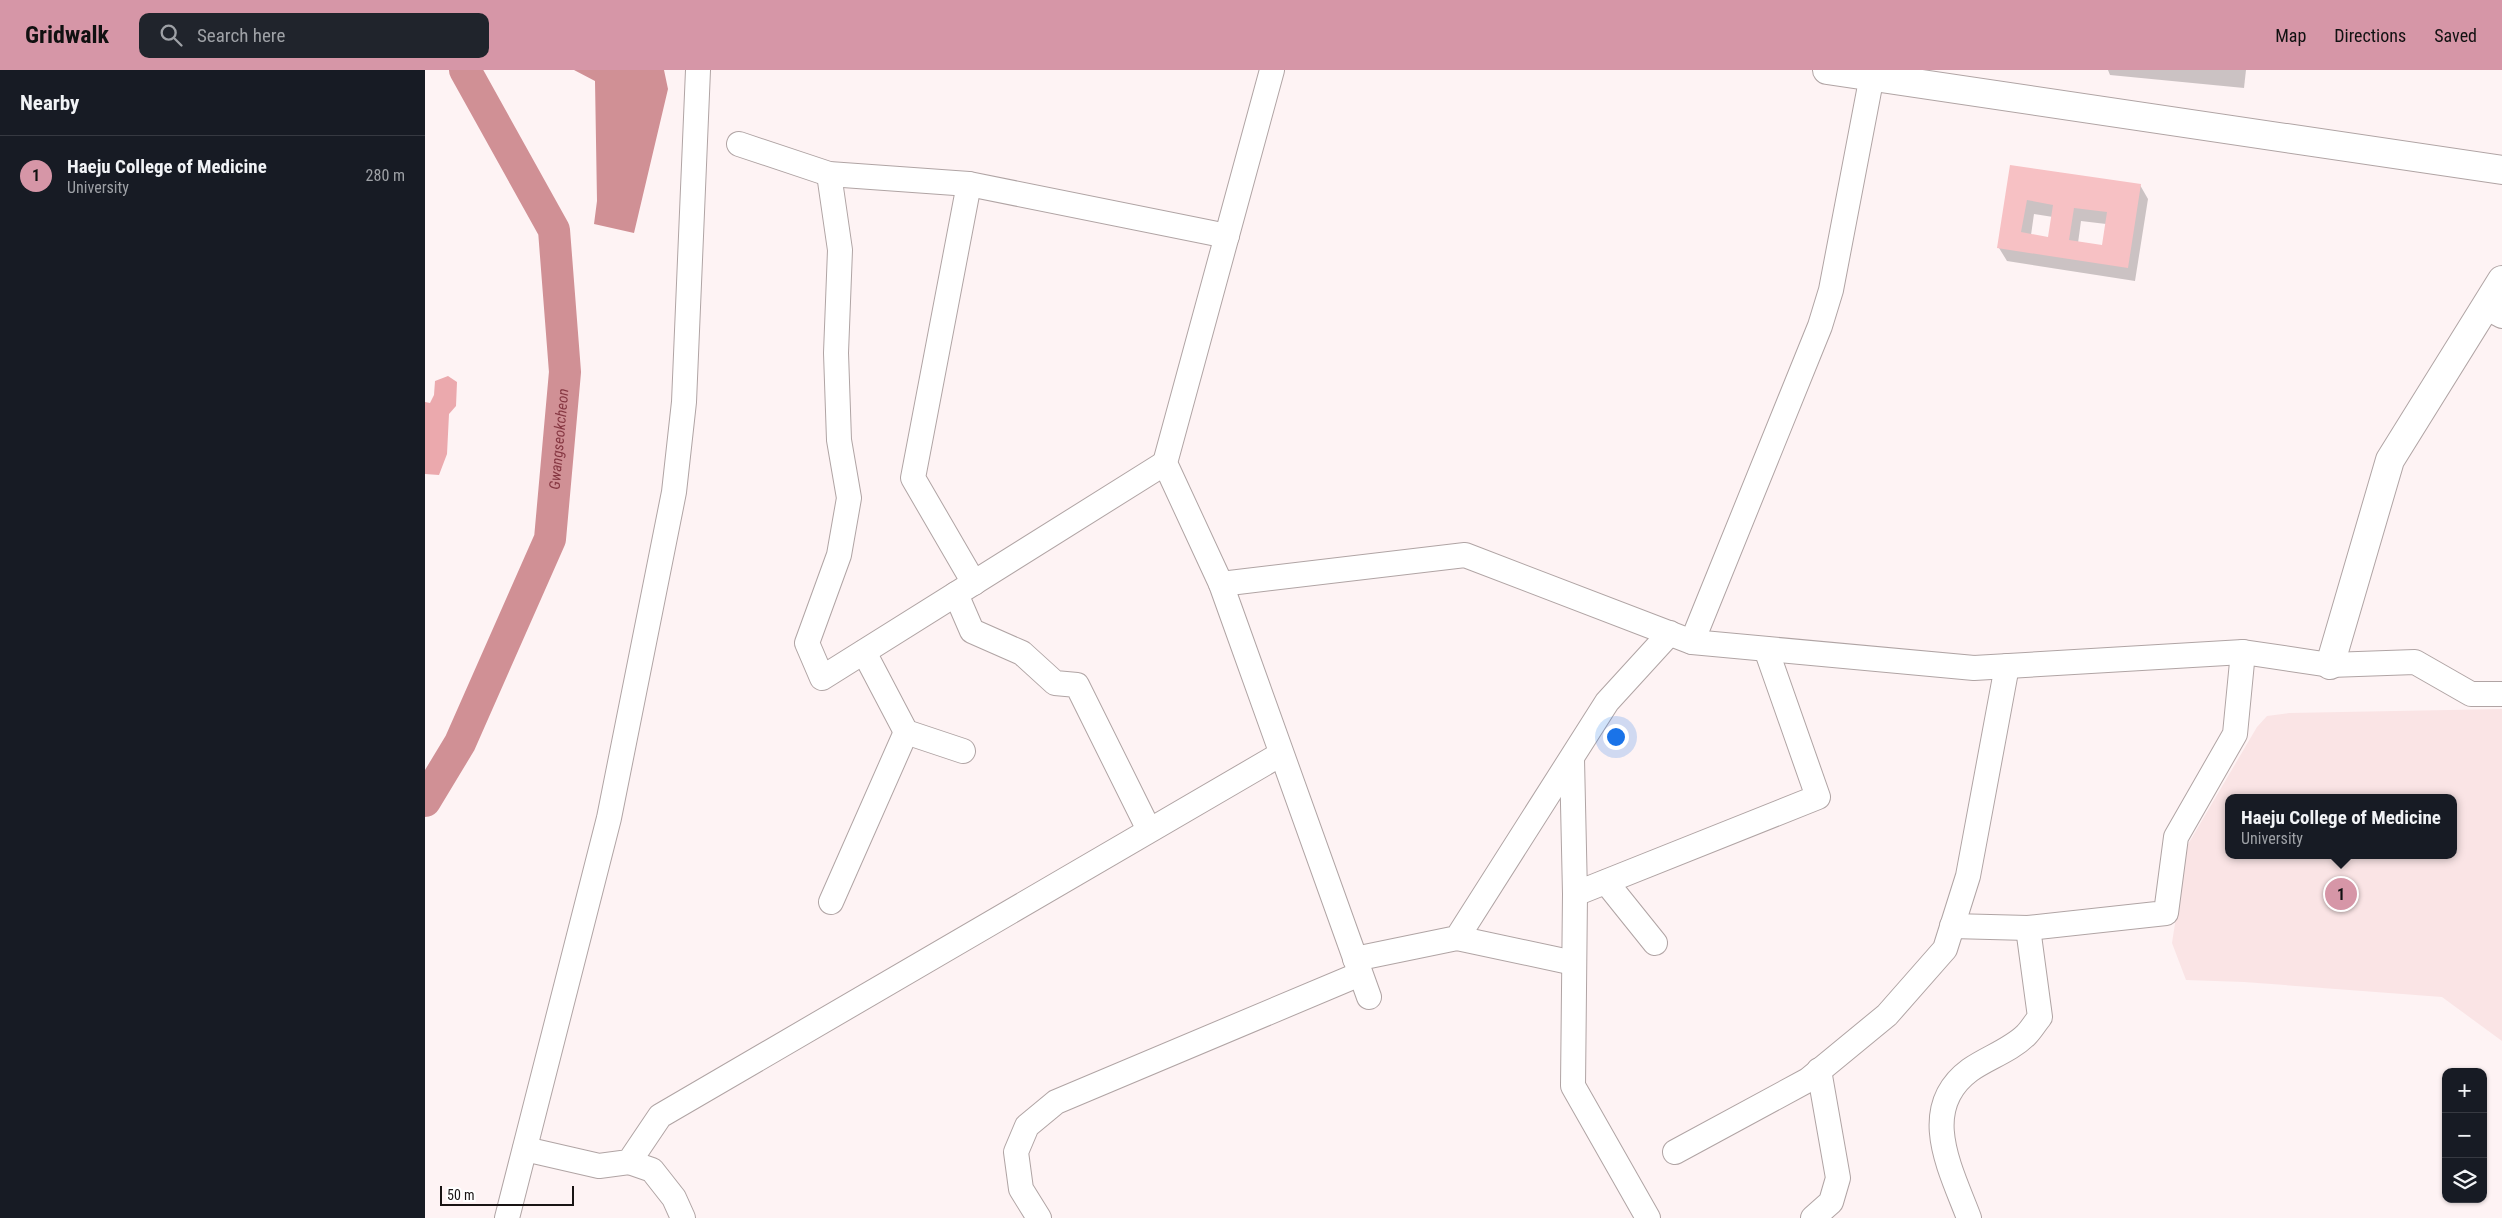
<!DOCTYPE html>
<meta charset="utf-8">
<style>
body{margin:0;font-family:"Roboto Condensed",sans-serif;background:#20242c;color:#f1f3f6}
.controls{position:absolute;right:15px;bottom:15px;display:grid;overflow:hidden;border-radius:10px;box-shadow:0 1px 4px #0004}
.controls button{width:45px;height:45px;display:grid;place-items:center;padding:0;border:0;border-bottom:1px solid #363941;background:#171b24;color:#f1f3f6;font:25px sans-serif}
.scale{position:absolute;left:15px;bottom:12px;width:134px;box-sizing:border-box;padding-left:5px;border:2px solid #191414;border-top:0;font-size:14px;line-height:18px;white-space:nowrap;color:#191414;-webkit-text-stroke:4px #fff;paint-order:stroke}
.you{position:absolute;left:1190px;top:666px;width:18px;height:18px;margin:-12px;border:4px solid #fff;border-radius:50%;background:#1a73e8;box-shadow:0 0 0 8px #1a73e833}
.badge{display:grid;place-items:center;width:32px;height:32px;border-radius:50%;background:#d696a7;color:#111;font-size:16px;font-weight:700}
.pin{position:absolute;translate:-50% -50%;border:2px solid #fff;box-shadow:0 1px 5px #0006}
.popup{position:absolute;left:1800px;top:724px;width:232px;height:65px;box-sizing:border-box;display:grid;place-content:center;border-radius:10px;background:#171b24;filter:drop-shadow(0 1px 4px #0005);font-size:16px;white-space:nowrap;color:#9ea1a6}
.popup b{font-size:19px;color:#f1f3f6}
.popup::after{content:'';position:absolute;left:50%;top:100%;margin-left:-10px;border:10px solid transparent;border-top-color:#171b24}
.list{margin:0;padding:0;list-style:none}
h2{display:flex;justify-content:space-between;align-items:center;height:65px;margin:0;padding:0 20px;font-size:21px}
h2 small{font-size:16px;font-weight:400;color:#9ea1a6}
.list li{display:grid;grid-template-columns:32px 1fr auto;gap:15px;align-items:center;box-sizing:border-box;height:80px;padding:0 20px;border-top:1px solid #363941}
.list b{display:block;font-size:19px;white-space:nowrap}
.list p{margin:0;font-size:16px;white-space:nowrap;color:#9ea1a6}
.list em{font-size:16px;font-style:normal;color:#9ea1a6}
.icon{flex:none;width:28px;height:28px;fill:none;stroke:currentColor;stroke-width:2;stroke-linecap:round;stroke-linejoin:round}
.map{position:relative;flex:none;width:2077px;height:1148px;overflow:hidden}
header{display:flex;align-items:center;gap:30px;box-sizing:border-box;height:70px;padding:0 25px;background:#d696a7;color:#111}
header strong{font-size:24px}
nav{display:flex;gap:28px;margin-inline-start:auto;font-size:18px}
.search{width:350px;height:45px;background:#20242c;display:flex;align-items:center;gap:12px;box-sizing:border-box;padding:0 18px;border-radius:10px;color:#9ea1a6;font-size:19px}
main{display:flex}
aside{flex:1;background:#171b24}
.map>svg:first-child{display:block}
.built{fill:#fae4e5;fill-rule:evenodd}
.forest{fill:#eba9ad}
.water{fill:#d09095}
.shadow{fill:#0003;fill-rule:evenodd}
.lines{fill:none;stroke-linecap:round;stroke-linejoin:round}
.river{stroke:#d09095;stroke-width:32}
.building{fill:#f7c1c4;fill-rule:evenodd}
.minor-casing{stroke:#b0a4a4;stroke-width:26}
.major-casing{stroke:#b0a4a4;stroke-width:30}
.minor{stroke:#fff;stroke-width:24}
.major{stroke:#fff;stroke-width:28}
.labels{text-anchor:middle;stroke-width:4.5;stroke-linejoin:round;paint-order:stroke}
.water-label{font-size:15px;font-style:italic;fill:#863742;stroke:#fff}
</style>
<header>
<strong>Gridwalk</strong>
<div class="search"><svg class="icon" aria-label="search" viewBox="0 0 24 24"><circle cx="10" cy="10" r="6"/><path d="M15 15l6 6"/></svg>Search here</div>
<nav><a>Map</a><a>Directions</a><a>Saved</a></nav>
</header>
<main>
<aside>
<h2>Nearby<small></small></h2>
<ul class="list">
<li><span class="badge">1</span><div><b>Haeju College of Medicine</b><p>University</p></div><em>280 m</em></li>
</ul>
</aside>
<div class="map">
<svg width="2077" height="1148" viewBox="0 0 2077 1148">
<rect width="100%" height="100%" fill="#fef3f4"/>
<path class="built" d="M2077,639V971L2017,927L1819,912L1761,910L1747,873L1762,776L1832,657L1842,646L1864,643ZM1804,728H2028V785H1804Z"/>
<polygon class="forest" points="23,306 32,312 31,336 24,344 22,384 14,405 0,404 0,332 5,333 9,325 10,311"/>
<polygon class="water" points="149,0 239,0 243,19 209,163 169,154 172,131 170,11"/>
<g class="shadow">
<polygon points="1683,0 1821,0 1819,18 1685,5"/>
<path d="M1586,96L1715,115L1723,129L1710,211L1582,191L1574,178ZM1609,144L1628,147L1624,168L1606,165ZM1656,151L1681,154L1678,176L1653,173Z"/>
</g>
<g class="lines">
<path class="river" id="s1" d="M0,731L35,673L125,469L140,302L129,160L40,0"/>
</g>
<path class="building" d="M1585,95L1716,114L1703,198L1572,178ZM1602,130L1628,135L1623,167L1596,162ZM1649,138L1682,142L1677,175L1644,170Z"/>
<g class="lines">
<g class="minor-casing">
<g id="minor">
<polyline points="847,0 740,393 796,514 1040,485 1267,572 1549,598 1818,582 1905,595 1990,592 2046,624 2077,624"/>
<polyline points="314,74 404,104 544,114 802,166"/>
<polyline points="404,104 415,180 411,283 414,370 424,428 414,485 382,573 397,608 740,393"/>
<polyline points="544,114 488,408 549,513"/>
<polyline points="2060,237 2077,246"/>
<polyline points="796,514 944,927"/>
<polyline points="531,524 547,561 597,583 630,613 652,615 724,760"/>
<polyline points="1267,572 1395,256 1406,220 1448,0"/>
<polyline points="439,582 481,662 538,681"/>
<polyline points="1147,689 1150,824 1393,727 1341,579"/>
<polyline points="1181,812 1230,873"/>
<polyline points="1150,824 1148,1016 1223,1148"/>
<polyline points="406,832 481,662"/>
<polyline points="1527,856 1603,858 1741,843 1751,767 1810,664 1818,582"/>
<polyline points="1032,868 1149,893"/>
<polyline points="930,889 1032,868 1182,632 1245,563"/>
<polyline points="100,1079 174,1096 204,1092 235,1046 856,684"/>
<polyline points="1250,1082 1383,1010 1462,945 1520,879 1543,806 1582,596"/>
<polyline points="204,1092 227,1100 249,1128 258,1148"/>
<polyline points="82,1148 184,748 249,422 259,332 273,0"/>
<polyline points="614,1148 596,1119 591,1082 602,1056 631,1032 935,904"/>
<polyline points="1388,1148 1406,1132 1413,1108 1394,1000"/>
<path d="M1544,1148C1526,1100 1492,1039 1545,1000C1562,988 1586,980 1601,965C1606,960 1610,953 1615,947L1603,858"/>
</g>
</g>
<g class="major-casing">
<g id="major">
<polyline points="1402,0 2077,100"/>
<polyline points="1905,595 1965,390 2077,210"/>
</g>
</g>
<use href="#minor" class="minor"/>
<use href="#major" class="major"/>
</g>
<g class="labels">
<g class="water-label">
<text dy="5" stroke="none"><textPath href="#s1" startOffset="391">Gwangseokcheon</textPath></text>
</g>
</g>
</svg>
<div class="controls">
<button>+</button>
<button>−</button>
<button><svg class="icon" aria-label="layers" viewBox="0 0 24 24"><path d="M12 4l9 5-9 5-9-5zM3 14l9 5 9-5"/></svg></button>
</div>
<div class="scale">50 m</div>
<div class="you"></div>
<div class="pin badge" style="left:1916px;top:824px">1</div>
<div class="popup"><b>Haeju College of Medicine</b>University</div>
</div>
</main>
